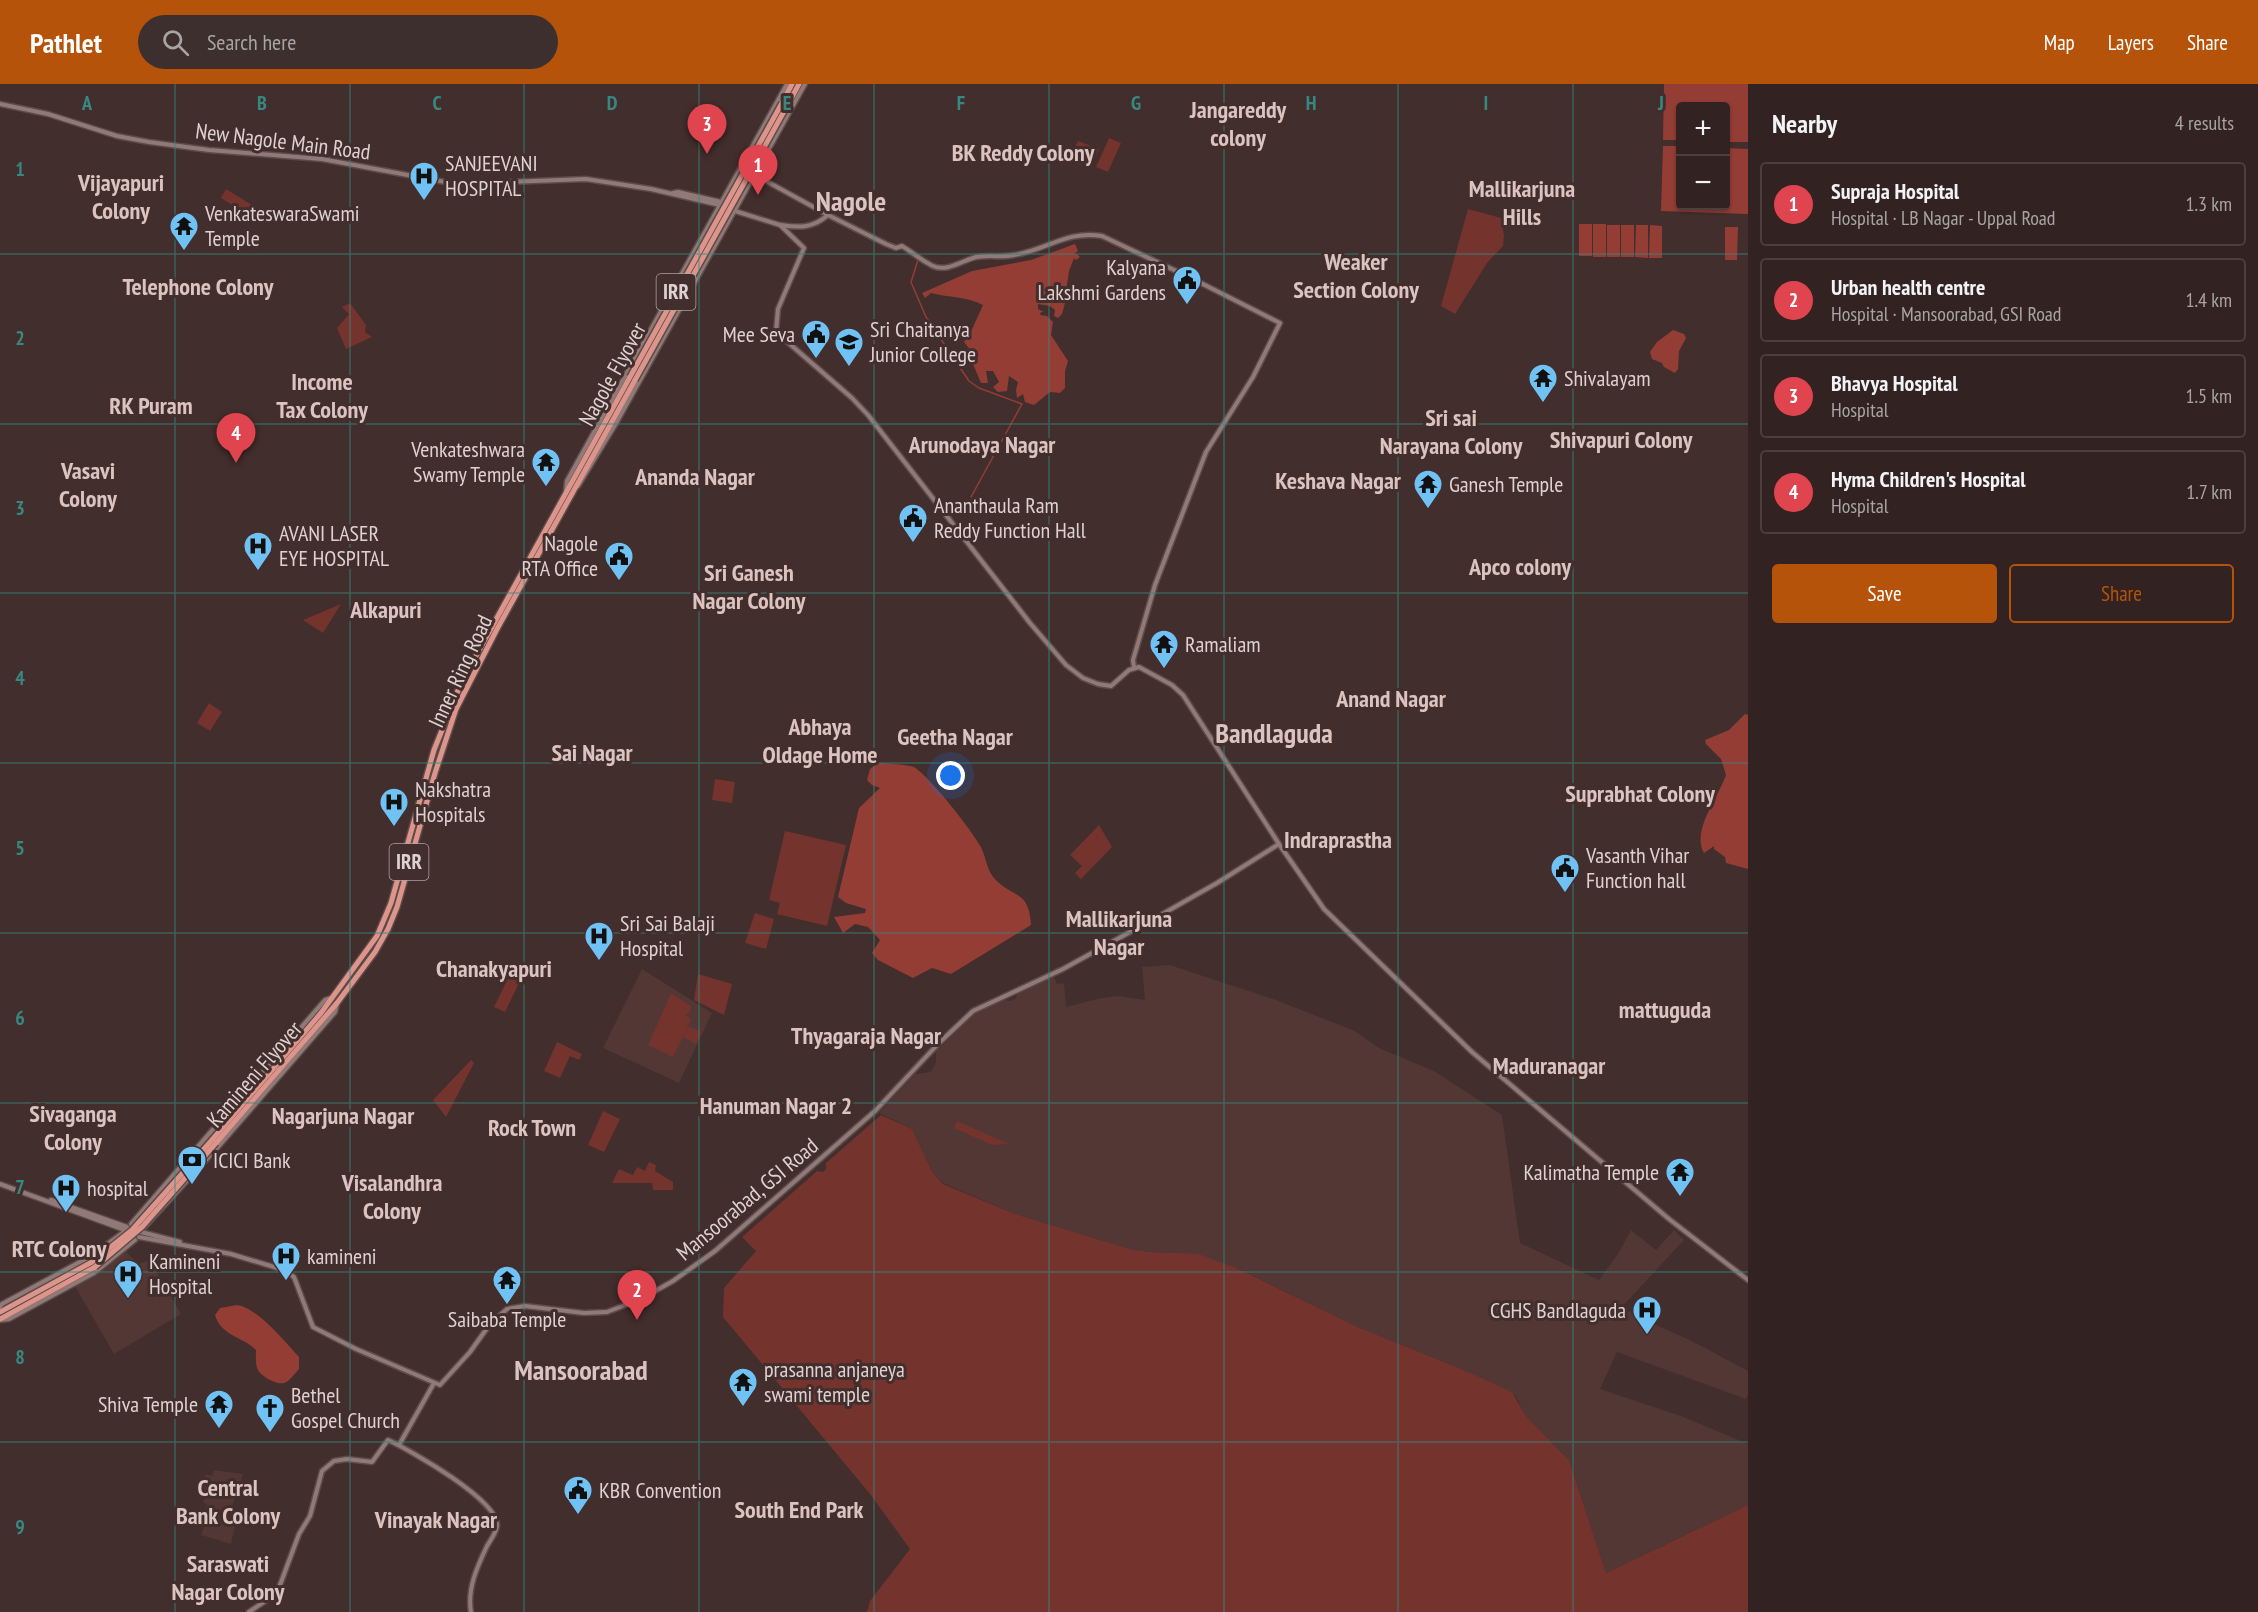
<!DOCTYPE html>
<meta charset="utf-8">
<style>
body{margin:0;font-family:"PT Sans Narrow",sans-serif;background:#3d2f2e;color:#f1f3f6}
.controls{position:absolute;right:18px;top:18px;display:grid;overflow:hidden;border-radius:6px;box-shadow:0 2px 4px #0004}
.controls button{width:54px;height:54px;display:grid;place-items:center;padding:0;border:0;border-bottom:2px solid #4d3f3f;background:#322221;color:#f1f3f6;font:30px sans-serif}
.you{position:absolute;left:951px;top:692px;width:21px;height:21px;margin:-15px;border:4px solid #fff;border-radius:50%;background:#1a73e8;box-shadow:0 0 0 9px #1a73e833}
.badge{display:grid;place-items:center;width:39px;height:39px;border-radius:50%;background:#b45309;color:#fff;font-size:20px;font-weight:700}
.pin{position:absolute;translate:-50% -50px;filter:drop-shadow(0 2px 3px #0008)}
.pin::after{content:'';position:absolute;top:32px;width:21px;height:18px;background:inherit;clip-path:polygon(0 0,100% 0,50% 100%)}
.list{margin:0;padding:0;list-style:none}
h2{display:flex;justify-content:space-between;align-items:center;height:78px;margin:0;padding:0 24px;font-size:26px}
h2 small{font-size:20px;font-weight:400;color:#a8a4a5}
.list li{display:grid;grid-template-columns:39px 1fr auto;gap:18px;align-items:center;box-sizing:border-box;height:84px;margin:0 12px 12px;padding:0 12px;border:2px solid #4d3f3f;border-radius:6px}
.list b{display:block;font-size:22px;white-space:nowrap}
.list p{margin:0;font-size:20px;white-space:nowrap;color:#a8a4a5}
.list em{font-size:20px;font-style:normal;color:#a8a4a5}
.actions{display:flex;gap:12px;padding:18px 24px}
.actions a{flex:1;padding:14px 0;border:2px solid #b45309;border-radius:6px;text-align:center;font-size:21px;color:#b45309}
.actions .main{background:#b45309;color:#fff}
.icon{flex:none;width:33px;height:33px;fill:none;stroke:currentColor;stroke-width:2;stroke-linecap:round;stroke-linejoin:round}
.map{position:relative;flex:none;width:1748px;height:1528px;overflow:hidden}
header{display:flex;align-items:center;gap:36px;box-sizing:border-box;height:84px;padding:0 30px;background:#b45309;color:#fff}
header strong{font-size:28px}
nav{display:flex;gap:33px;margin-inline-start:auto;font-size:21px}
.search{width:420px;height:54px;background:#3d2f2e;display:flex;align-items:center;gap:15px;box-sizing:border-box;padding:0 21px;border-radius:33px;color:#a8a4a5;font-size:22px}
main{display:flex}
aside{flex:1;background:#322221}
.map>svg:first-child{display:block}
.built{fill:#523734}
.green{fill:#74332d}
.water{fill:#943d35}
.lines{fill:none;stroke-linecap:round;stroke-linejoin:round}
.stream{stroke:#943d35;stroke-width:1.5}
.secondary-casing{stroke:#5b4b49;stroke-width:7}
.highway-casing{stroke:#5b4b49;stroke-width:8}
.secondary{stroke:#907976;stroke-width:4}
.highway{stroke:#dd948a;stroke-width:5}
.highway-bridge-casing{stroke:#5b4b49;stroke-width:8;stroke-linecap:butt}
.highway-bridge{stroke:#dd948a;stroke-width:5}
.grid{fill:none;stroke:#388882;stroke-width:1.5;stroke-opacity:0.55}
.labels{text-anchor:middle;stroke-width:6;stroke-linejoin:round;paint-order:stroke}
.shield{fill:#422e2c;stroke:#afa19f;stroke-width:1.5}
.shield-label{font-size:21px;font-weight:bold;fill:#ded2d0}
.street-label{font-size:22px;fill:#ded2d0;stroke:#422e2c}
.poi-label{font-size:22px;fill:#ded2d0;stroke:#422e2c;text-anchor:start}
.neighbourhood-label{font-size:24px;font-weight:bold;fill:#dcc3bf;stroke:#422e2c}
.district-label{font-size:28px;font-weight:bold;fill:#dcc3bf;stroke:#422e2c}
.grid-label{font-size:20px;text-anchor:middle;font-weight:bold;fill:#388882;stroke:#422e2c;stroke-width:6;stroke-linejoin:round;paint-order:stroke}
</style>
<header>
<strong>Pathlet</strong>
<div class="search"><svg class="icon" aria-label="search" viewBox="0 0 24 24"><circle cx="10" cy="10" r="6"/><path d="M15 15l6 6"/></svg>Search here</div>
<nav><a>Map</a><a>Layers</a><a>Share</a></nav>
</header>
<main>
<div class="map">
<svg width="1748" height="1528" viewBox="0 0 1748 1528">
<rect width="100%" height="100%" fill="#422e2c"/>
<g class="built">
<polygon points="1170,881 1276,916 1355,947 1379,964 1434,987 1502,1031 1520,1159 1599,1196 1618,1170 1631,1146 1656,1166 1674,1146 1684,1156 1622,1223 1638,1233 1692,1257 1748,1287 1748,1310 1746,1315 1617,1268 1600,1305 1681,1332 1748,1360 1748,1421 1606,1489 1569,1376 1526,1332 1515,1311 1459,1284 1358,1243 1232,1182 1221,1180 1200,1171 1140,1167 1127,1164 1015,1130 943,1099 933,1089 912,1045 879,1029 915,990 931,988 936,978 936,968 976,928 1004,916 1010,917 1016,914 1017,909 1054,893 1057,900 1064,899 1066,923 1101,914 1118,912 1145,916 1142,883"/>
<polygon points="642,885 712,929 679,999 603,964"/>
<polygon points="126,1168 139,1180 150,1176 181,1230 114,1270 75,1202"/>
<polygon points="214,1386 243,1390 228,1434 236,1437 231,1460 201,1451 209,1429 204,1428 207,1420 203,1418 208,1408 198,1404 206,1390 212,1392"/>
</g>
<g class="green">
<polygon points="1109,54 1121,59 1108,88 1096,83"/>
<polygon points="1078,57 1099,65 1091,84 1069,75"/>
<polygon points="226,105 268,131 263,140 221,114"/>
<polygon points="1468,125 1501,134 1504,152 1503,162 1487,179 1455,230 1441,222"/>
<polygon points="350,219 366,241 365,248 372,253 346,265 337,244 349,230 342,223"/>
<polygon points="341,520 323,549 303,536"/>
<polygon points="209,619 222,628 210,647 197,639"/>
<polygon points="715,695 735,698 732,719 712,716"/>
<polygon points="1099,741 1112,763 1081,795 1075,789 1082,782 1070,771"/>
<polygon points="785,747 846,761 827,842 777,830 780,819 769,816"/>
<polygon points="755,829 774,835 766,865 745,859"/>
<polygon points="514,882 525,887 505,928 494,923"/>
<polygon points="698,890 732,900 724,931 694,916"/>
<polygon points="671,909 691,922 690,928 685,931 691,935 684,952 689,942 701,948 696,960 683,953 673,973 648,961"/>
<polygon points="557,958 582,970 579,976 570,972 560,994 544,987"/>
<polygon points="471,976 474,979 446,1033 433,1016"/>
<polygon points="603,1027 620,1035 604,1068 588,1061"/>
<path d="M881,1031L912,1045L933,1089L943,1100L1015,1130L1127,1164C1150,1170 1173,1168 1197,1170C1209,1172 1220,1180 1232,1182L1358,1243L1459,1284L1512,1308L1526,1332L1569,1376L1606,1489L1748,1421V1528H867L870,1517L910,1465L870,1410L723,1233L724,1204L756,1167L742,1153L817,1087L823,1088L826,1085V1079Z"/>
<polygon points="957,1037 1007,1059 1008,1060 992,1061 954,1044"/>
<polygon points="649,1078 656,1081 655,1087 673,1098 673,1106 653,1106 652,1099 612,1099 619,1085 633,1091 637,1083 645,1087"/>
</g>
<g class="water">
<polygon points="1664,0 1748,0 1748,58 1726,58 1726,22 1680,22 1680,56 1663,56"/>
<polygon points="1663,62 1680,62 1680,122 1726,122 1726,64 1748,65 1748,130 1661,127"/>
<rect x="1579" y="140" width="13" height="32"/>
<rect x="1593" y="140" width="13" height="33"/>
<rect x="1607" y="141" width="13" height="32"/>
<rect x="1621" y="141" width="13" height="32"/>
<polygon points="1636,141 1648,141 1648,174 1635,173"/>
<polygon points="1650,141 1662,142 1662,174 1649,174"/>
<polygon points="1725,143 1738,143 1737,176 1725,176"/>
<path d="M1075,160L1078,167L1074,170H1077L1080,173L1076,176L1074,174L1069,187L1065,214L1060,209V212L1065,219L1062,230L1058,234L1054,232L1055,226L1050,222L1038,220V225L1044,228H1041L1040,231L1047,232L1053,238L1051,251L1068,277L1065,287V304L1060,309L1050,308L1034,321L1025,318L1023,310L1017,314L1016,306L1018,298L1009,292L1007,307L998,308L993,303L999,298L993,287H986L988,299H981L973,280L978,276L964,258L969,252L983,221C965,212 950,214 931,209L925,214L922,209L972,187L1031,176Z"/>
<polygon points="1673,246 1684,250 1686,254 1679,267 1678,285 1675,289 1664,283 1662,279 1652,275 1650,268 1657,258"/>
<path d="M1745,630L1748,631V785L1726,779L1725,773L1714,765V762L1704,769C1691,747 1719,712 1726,691L1721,675L1706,660L1705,656L1729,646Z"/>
<path d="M878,679C883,679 911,681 914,683C929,692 969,743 979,760C986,770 986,785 994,794C1013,815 1029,805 1031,841L951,890L932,884L913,894L878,876L872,869L880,856L868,843L855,840L843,849L834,833L865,829L866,825L846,819L838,813L859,724L880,704L872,701L867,696L870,685Z"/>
<path d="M237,1221C258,1224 285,1258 299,1273V1285C295,1289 289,1298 284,1299C276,1301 261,1292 258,1286C255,1280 256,1272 256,1266C242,1252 221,1252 215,1231L220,1224Z"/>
</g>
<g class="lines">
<polyline class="stream" points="918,176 911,198 926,233 969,297 979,304 1022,320 971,413"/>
<g class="secondary-casing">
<g id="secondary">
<polyline points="0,20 48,30 117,52 149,58 209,66 322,75 456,100 586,95 651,105 720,121"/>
<path d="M755,91L828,131L886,160L896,164L902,162C912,168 922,177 933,182C946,188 960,178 973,174C985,170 1001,174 1014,171C1047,166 1067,146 1102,152L1189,193L1280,239L1253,293L1206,368L1155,501L1133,576L1134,583"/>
<polyline points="673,109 678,108 721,118"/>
<polyline points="735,127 780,141 804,164 778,225 776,248 852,314 868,331 1030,539 1066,581 1083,594 1098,600 1111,602 1129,586 1139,583 1172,601 1183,611 1279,760 1324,825 1472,968 1669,1135 1748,1196"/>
<path d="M781,141C800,144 813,144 828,131"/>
<polyline points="578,402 615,341 805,0"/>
<polyline points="566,407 567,397 787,0"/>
<polyline points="0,1100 125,1146"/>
<polyline points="51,1116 127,1143"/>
<polyline points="131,1140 325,916 331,914"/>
<polyline points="141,1147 218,1063 335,928 337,920"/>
<polyline points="141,1148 180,1158"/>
<polyline points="139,1153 231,1170 284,1186 294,1193 313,1243 356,1265 440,1301 470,1268 490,1240 507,1225 525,1222 584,1229 607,1228 641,1215 673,1197 715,1167 875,1027 939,959 973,927 1063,885 1159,832 1217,799 1279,760"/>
<polyline points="0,1223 2,1220 91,1172 125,1147"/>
<polyline points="0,1236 9,1235 94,1189 135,1156"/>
<polyline points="399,1361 434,1299"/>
<path d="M249,1528L277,1509L299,1450L310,1432L322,1387L334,1377L347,1375L372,1378L388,1356C410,1366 500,1417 497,1442C496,1449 490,1457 487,1462C477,1483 467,1505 471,1528"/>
</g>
</g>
<g class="highway-casing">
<g id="highway">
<polyline points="782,19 792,0"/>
<polyline points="787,22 799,0"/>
<polyline points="212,1056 321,929 377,852 391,819 434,666 461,599 630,293"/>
<polyline points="216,1059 337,919 375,868 388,845 397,823 435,689 456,625 497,545 635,296"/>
<polyline points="0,1228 92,1178"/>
<polyline points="0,1235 95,1183"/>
</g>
</g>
<use href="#secondary" class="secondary"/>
<use href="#highway" class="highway"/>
<g class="highway-bridge-casing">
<g id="highway-bridge">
<polyline points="630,293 782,19"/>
<polyline points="635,296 787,22"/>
<polyline points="92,1178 132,1146 212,1056"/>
<polyline points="95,1183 142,1143 216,1059"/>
</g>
</g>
<use href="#highway-bridge" class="highway-bridge"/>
</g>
<path class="grid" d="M175,0V1528M350,0V1528M524,0V1528M699,0V1528M874,0V1528M1049,0V1528M1224,0V1528M1398,0V1528M1573,0V1528M0,170H1748M0,340H1748M0,509H1748M0,679H1748M0,849H1748M0,1019H1748M0,1188H1748M0,1358H1748"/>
<defs>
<g id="hospital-pin" transform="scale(1.5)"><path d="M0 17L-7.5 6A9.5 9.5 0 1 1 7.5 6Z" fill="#70c2f4" stroke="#422e2c"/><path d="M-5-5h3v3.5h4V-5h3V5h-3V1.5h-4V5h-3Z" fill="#111"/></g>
<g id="temple-pin" transform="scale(1.5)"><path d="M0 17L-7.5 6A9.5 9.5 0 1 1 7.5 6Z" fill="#70c2f4" stroke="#422e2c"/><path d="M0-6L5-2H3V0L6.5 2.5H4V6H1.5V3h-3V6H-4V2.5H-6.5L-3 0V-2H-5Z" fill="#111"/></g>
<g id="civic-pin" transform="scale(1.5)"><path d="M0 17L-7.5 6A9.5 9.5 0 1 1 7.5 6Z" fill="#70c2f4" stroke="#422e2c"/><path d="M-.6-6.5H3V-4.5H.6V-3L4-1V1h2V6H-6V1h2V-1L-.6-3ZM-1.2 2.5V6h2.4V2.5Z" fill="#111"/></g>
<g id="university-pin" transform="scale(1.5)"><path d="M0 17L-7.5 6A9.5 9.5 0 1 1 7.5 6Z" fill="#70c2f4" stroke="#422e2c"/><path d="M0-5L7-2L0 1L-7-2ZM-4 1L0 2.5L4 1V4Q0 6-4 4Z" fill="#111"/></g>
<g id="bank-pin" transform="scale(1.5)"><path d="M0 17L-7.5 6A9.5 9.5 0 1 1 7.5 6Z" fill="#70c2f4" stroke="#422e2c"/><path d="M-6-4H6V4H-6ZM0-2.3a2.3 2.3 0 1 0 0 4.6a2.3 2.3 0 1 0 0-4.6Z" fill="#111"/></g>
<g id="church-pin" transform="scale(1.5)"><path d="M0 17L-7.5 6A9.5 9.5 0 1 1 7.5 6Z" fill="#70c2f4" stroke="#422e2c"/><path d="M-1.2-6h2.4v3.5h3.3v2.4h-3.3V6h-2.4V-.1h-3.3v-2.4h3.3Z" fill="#111"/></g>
</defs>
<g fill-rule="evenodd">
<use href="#hospital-pin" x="424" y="92"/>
<use href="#temple-pin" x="184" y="142"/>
<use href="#civic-pin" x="1187" y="196"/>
<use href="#civic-pin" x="816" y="250"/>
<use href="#university-pin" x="849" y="258"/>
<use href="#temple-pin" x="1543" y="294"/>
<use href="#temple-pin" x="546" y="378"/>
<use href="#temple-pin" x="1428" y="400"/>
<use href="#civic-pin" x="913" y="434"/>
<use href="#hospital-pin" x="258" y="462"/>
<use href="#civic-pin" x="619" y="472"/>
<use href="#temple-pin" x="1164" y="560"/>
<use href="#hospital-pin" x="394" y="718"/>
<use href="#civic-pin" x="1565" y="784"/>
<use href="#hospital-pin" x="599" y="852"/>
<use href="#bank-pin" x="192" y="1076"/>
<use href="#temple-pin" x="1680" y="1088"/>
<use href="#hospital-pin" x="66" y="1104"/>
<use href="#hospital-pin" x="286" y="1172"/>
<use href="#hospital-pin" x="128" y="1190"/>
<use href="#temple-pin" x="507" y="1196"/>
<use href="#hospital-pin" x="1647" y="1226"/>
<use href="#temple-pin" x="743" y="1298"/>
<use href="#temple-pin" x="219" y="1320"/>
<use href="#church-pin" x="270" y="1324"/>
<use href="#civic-pin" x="578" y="1406"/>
</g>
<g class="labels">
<g class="shield">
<rect x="656.5" y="190" width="39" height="36" rx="4.5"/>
<rect x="389.5" y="760" width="39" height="36" rx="4.5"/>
</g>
<g class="shield-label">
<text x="676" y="215">IRR</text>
<text x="409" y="785">IRR</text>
</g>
<g class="street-label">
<text transform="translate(283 57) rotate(7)" y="8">New Nagole Main Road</text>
<text transform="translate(612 290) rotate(-61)" y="8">Nagole Flyover</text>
<text transform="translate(460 587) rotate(-65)" y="8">Inner Ring Road</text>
<text transform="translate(254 990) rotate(-49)" y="8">Kamineni Flyover</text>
<text transform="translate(747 1115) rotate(-40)" y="8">Mansoorabad, GSI Road</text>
</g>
<g class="poi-label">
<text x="445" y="87">SANJEEVANI<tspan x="445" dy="25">HOSPITAL</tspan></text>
<text x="205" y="137">VenkateswaraSwami<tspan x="205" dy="25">Temple</tspan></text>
<text x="1166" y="191" text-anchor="end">Kalyana<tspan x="1166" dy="25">Lakshmi Gardens</tspan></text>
<text x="870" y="253">Sri Chaitanya<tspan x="870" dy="25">Junior College</tspan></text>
<text x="795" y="258" text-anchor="end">Mee Seva</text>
<text x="1564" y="302">Shivalayam</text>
<text x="525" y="373" text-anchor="end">Venkateshwara<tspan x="525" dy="25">Swamy Temple</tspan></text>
<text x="1449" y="408">Ganesh Temple</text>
<text x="934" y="429">Ananthaula Ram<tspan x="934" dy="25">Reddy Function Hall</tspan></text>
<text x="279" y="457">AVANI LASER<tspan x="279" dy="25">EYE HOSPITAL</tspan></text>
<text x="598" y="467" text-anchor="end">Nagole<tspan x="598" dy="25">RTA Office</tspan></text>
<text x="1185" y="568">Ramaliam</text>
<text x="415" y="713">Nakshatra<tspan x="415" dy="25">Hospitals</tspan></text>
<text x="1586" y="779">Vasanth Vihar<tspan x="1586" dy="25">Function hall</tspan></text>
<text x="620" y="847">Sri Sai Balaji<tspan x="620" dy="25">Hospital</tspan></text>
<text x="213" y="1084">ICICI Bank</text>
<text x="1659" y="1096" text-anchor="end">Kalimatha Temple</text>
<text x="87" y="1112">hospital</text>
<text x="307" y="1180">kamineni</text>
<text x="149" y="1185">Kamineni<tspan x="149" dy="25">Hospital</tspan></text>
<text x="1626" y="1234" text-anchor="end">CGHS Bandlaguda</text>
<text x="507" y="1243" text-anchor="middle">Saibaba Temple</text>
<text x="764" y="1293">prasanna anjaneya<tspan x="764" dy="25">swami temple</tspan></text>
<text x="291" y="1319">Bethel<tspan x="291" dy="25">Gospel Church</tspan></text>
<text x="198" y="1328" text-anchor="end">Shiva Temple</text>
<text x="599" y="1414">KBR Convention</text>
</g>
<g class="neighbourhood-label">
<text x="1238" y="34">Jangareddy<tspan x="1238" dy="28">colony</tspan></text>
<text x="1023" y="77">BK Reddy Colony</text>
<text x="121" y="107">Vijayapuri<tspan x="121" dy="28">Colony</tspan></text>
<text x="1522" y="113">Mallikarjuna<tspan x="1522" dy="28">Hills</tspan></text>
<text x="1356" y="186">Weaker<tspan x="1356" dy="28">Section Colony</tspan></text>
<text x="198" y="211">Telephone Colony</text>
<text x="322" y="306">Income<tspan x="322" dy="28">Tax Colony</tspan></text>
<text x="151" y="330">RK Puram</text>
<text x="1451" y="342">Sri sai<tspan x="1451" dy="28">Narayana Colony</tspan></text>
<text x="1621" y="364">Shivapuri Colony</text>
<text x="982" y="369">Arunodaya Nagar</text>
<text x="88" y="395">Vasavi<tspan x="88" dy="28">Colony</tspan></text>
<text x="695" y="401">Ananda Nagar</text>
<text x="1338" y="405">Keshava Nagar</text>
<text x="1520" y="491">Apco colony</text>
<text x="749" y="497">Sri Ganesh<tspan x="749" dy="28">Nagar Colony</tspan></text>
<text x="386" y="534">Alkapuri</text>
<text x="1391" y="623">Anand Nagar</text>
<text x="820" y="651">Abhaya<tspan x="820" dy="28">Oldage Home</tspan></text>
<text x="955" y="661">Geetha Nagar</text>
<text x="592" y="677">Sai Nagar</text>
<text x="1640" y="718">Suprabhat Colony</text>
<text x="1338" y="764">Indraprastha</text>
<text x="1119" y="843">Mallikarjuna<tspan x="1119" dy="28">Nagar</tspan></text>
<text x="494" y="893">Chanakyapuri</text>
<text x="1665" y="934">mattuguda</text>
<text x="866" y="960">Thyagaraja Nagar</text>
<text x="1549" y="990">Maduranagar</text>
<text x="776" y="1030">Hanuman Nagar 2</text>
<text x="73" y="1038">Sivaganga<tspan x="73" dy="28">Colony</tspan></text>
<text x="343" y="1040">Nagarjuna Nagar</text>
<text x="532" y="1052">Rock Town</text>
<text x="392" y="1107">Visalandhra<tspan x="392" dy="28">Colony</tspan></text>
<text x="59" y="1173">RTC Colony</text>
<text x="228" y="1412">Central<tspan x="228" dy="28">Bank Colony</tspan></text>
<text x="799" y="1434">South End Park</text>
<text x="436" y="1444">Vinayak Nagar</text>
<text x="228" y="1488">Saraswati<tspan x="228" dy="28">Nagar Colony</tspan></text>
</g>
<g class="district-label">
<text x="851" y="127">Nagole</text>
<text x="1274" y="659">Bandlaguda</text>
<text x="581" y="1296">Mansoorabad</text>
</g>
</g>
<g class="grid-label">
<text x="87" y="26">A</text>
<text x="262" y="26">B</text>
<text x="437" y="26">C</text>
<text x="612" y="26">D</text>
<text x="787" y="26">E</text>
<text x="961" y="26">F</text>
<text x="1136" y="26">G</text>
<text x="1311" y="26">H</text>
<text x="1486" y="26">I</text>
<text x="1661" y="26">J</text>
<text x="20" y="92">1</text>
<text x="20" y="261">2</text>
<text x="20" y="431">3</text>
<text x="20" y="601">4</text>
<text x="20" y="771">5</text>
<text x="20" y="941">6</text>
<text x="20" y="1110">7</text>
<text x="20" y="1280">8</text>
<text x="20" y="1450">9</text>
</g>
</svg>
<div class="controls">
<button>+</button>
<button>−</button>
</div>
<div class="you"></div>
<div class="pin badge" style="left:758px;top:111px;background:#e0444e">1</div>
<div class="pin badge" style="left:637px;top:1236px;background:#e0444e">2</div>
<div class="pin badge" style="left:707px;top:70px;background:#e0444e">3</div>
<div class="pin badge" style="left:236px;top:379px;background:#e0444e">4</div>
</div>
<aside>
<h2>Nearby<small>4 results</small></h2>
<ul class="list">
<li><span class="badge" style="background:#e0444e">1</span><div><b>Supraja Hospital</b><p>Hospital · LB Nagar - Uppal Road</p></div><em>1.3 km</em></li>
<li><span class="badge" style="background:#e0444e">2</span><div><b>Urban health centre</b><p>Hospital · Mansoorabad, GSI Road</p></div><em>1.4 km</em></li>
<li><span class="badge" style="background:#e0444e">3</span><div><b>Bhavya Hospital</b><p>Hospital</p></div><em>1.5 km</em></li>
<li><span class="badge" style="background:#e0444e">4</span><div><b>Hyma Children's Hospital</b><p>Hospital</p></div><em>1.7 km</em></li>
</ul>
<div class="actions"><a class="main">Save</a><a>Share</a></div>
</aside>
</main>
